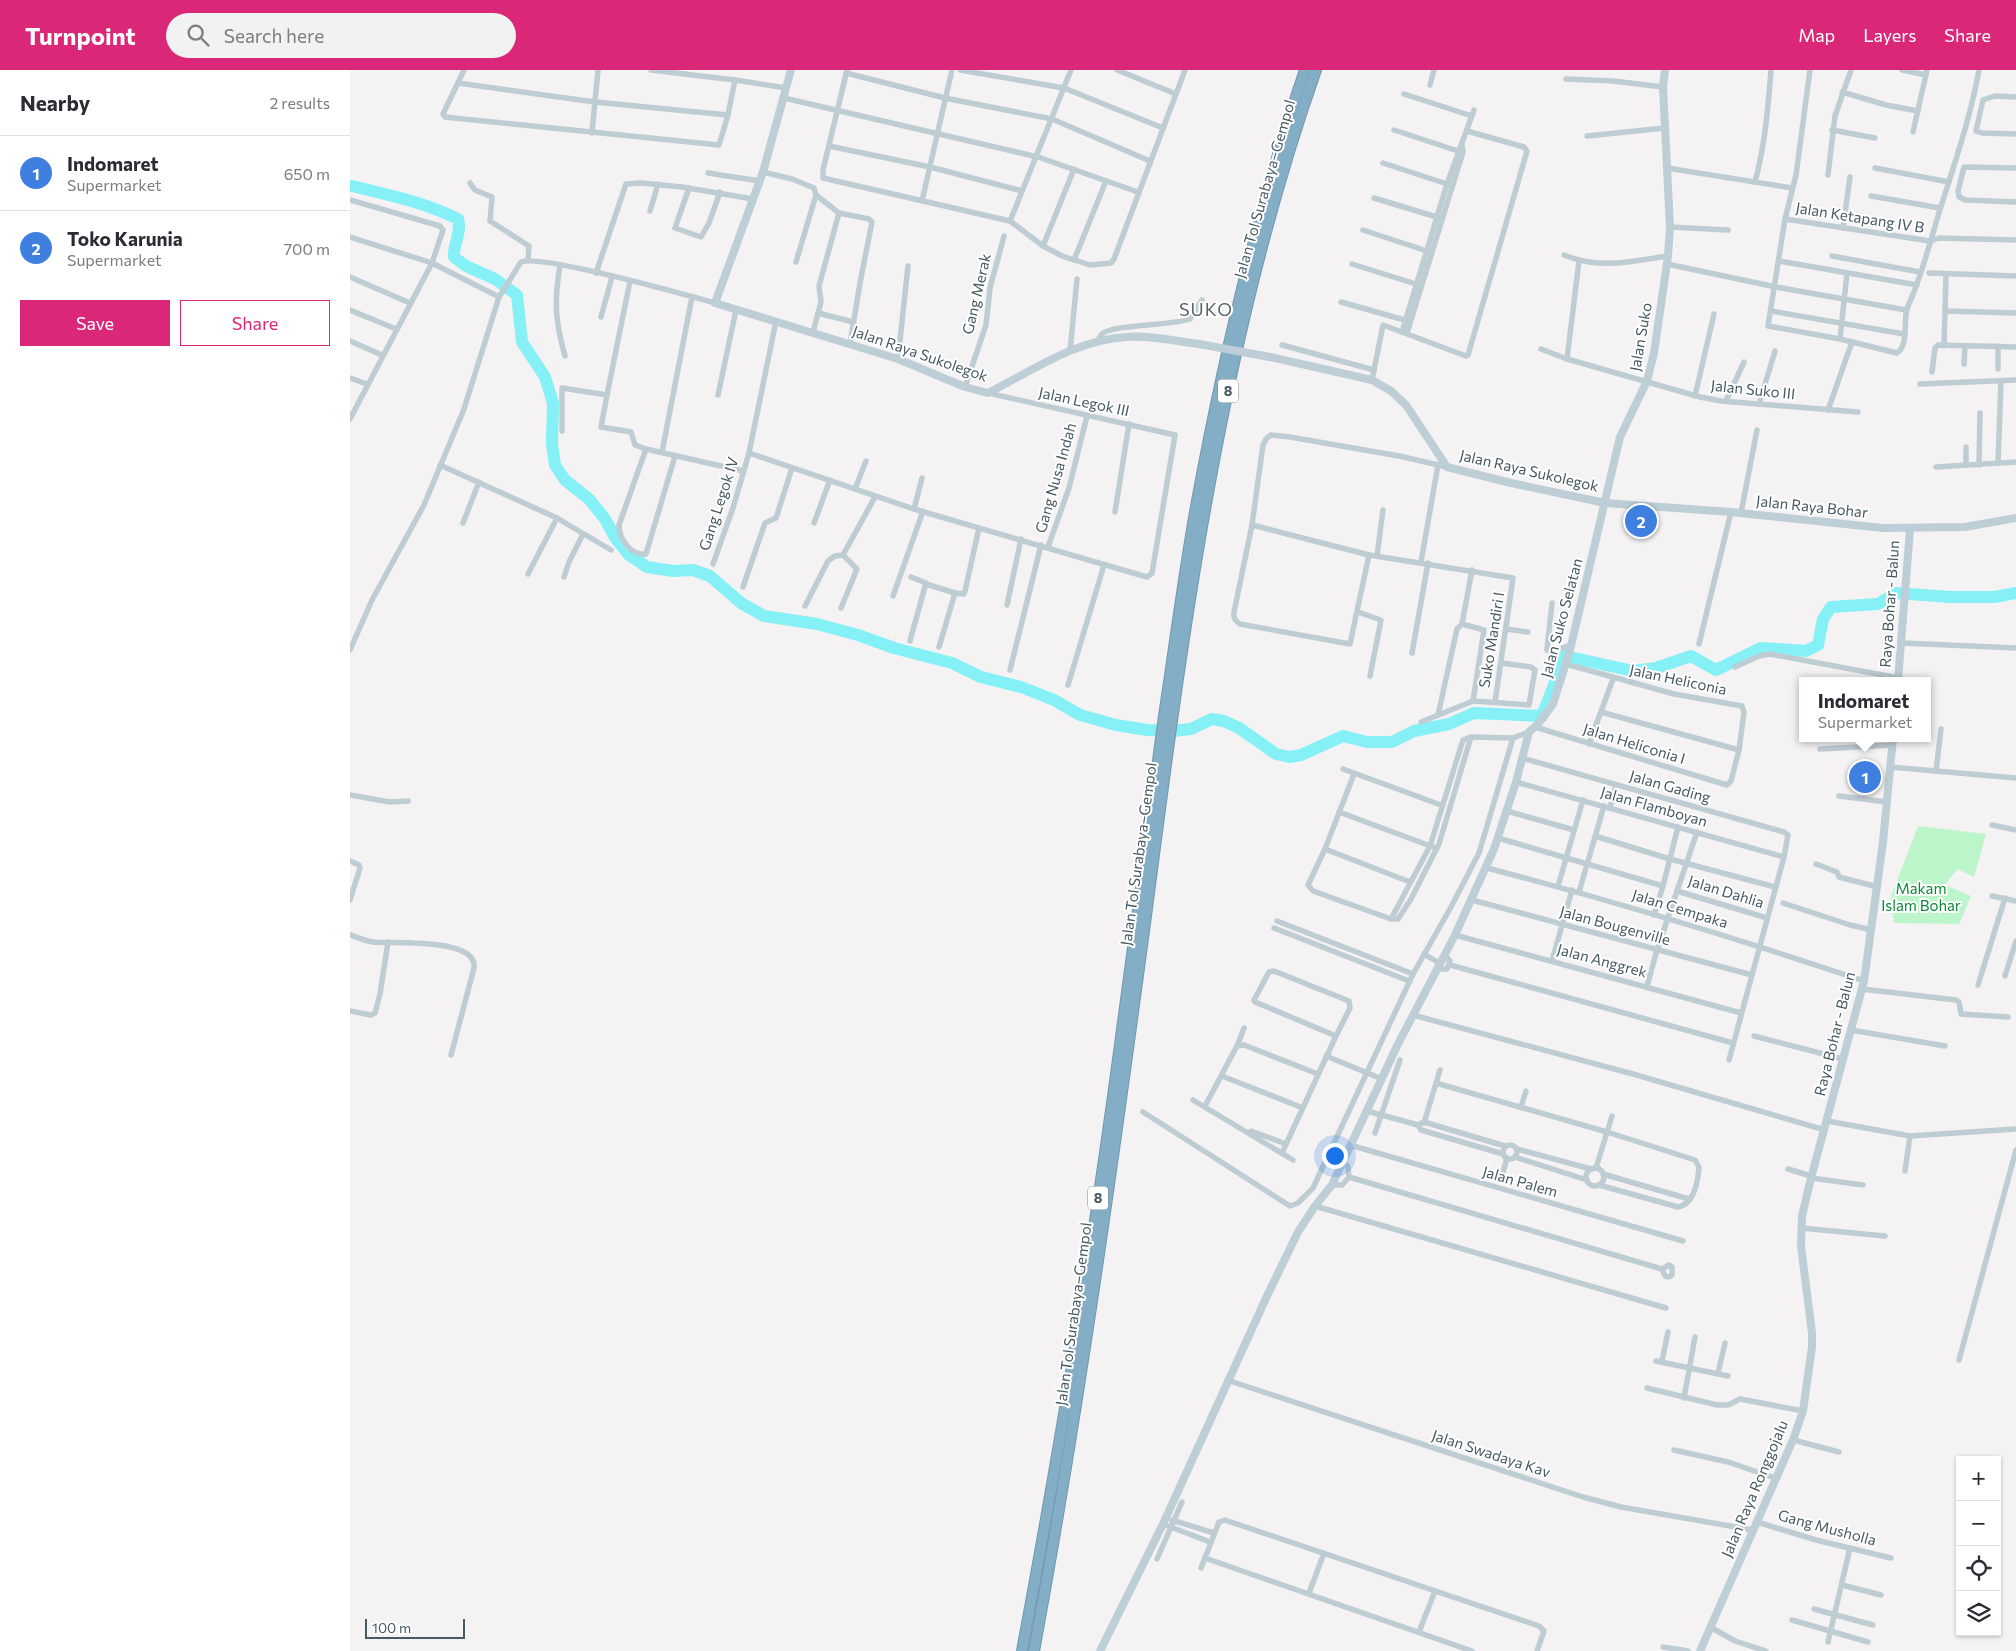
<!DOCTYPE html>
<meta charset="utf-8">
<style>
body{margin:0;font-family:Commissioner,sans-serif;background:#f2f2f3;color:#2b2b33}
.controls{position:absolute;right:15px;bottom:15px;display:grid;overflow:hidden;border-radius:0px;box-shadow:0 1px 4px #0004}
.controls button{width:45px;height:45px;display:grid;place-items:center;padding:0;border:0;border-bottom:1px solid #e1e1e2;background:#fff;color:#2b2b33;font:25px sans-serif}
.scale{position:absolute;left:15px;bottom:12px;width:100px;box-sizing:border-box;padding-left:5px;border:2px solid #475962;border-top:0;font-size:14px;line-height:18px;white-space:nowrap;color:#475962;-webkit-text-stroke:4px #fff;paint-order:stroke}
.you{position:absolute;left:984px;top:1085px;width:18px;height:18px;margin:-12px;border:4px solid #fff;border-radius:50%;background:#1a73e8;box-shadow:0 0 0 8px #1a73e833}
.badge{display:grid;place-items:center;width:32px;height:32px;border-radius:50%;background:#db2777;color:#fff;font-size:16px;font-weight:700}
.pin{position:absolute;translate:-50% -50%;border:2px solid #fff;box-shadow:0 1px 5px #0006}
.popup{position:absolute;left:1449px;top:607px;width:132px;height:65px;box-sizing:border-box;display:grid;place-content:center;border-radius:0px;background:#fff;filter:drop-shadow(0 1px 4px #0005);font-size:16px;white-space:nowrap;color:#7c7c81}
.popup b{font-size:19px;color:#2b2b33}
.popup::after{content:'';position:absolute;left:50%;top:100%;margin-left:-10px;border:10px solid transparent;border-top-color:#fff}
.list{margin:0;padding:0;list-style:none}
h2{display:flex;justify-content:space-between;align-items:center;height:65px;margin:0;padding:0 20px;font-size:21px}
h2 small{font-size:16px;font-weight:400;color:#7c7c81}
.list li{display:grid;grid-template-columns:32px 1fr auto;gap:15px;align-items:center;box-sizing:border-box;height:75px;padding:0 20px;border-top:1px solid #e1e1e2}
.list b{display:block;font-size:19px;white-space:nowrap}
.list p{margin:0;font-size:16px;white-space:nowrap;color:#7c7c81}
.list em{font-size:16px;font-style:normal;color:#7c7c81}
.actions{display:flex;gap:10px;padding:15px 20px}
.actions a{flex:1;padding:11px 0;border:1px solid #db2777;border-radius:0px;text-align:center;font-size:18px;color:#db2777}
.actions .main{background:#db2777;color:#fff}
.icon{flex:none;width:28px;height:28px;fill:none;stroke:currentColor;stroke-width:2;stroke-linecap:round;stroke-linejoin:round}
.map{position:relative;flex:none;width:1666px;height:1581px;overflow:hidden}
header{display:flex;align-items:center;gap:30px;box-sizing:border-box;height:70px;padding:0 25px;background:#db2777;color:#fff}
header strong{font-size:24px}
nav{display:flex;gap:28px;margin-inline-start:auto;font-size:18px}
.search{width:350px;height:45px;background:#f2f2f3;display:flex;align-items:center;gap:12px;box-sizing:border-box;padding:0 18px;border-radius:28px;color:#7c7c81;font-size:19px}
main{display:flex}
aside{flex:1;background:#fff}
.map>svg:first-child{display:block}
.green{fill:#bdf5ca}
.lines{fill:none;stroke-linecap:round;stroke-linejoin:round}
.river{stroke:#85f1f7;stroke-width:12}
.highway-casing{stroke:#6f99b2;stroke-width:12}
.street{stroke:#beccd3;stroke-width:5.5}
.secondary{stroke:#bdced7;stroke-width:8}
.highway{stroke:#84aec6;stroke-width:10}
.secondary-bridge{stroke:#bdced7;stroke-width:8}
.labels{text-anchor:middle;stroke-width:4;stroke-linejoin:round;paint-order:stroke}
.shield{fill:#fff;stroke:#7e8b91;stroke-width:1}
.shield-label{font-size:14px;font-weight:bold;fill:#475962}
.street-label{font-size:15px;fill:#475962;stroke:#fff}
.park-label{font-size:15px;fill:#0c8937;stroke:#fff}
.quarter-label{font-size:18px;letter-spacing:1px;fill:#5d6368;stroke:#fff}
</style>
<header>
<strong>Turnpoint</strong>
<div class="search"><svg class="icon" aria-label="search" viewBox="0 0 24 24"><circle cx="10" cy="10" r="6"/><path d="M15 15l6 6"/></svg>Search here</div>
<nav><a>Map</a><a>Layers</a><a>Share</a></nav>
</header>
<main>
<aside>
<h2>Nearby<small>2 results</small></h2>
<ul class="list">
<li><span class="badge" style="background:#3f7fe0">1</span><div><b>Indomaret</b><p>Supermarket</p></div><em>650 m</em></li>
<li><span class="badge" style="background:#3f7fe0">2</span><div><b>Toko Karunia</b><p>Supermarket</p></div><em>700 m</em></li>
</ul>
<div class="actions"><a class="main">Save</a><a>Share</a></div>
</aside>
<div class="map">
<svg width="1666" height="1581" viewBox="0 0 1666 1581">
<rect width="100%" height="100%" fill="#f4f2f2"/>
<polygon class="green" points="1568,756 1636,764 1624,807 1607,799 1595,815 1621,826 1609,854 1544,853 1540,829"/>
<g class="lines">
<path class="river" d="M2,116C38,125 75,132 108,149C112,163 103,174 104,187L116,196L145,209L167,225L172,272L195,307L203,333L202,374L205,395L215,410L239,429L255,449L266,469L279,485L297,497L323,501L343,500L360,506L391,533L414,546L467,554L508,565L544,578L602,593L631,607L671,617L704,630L730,645L766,655L797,660L823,661L841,659L862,649L874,651L889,658L926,684L940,687L951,685L993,666L1017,672H1042L1064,661L1099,654L1124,643L1192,646L1215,586L1283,601L1306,598L1341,586L1366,600L1411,578L1456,581L1468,575L1473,549L1481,537L1528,534L1546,523L1600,527H1645L1666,523"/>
<g class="highway-casing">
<g id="highway">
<path d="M672,1581C710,1377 744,1172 771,967C785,860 799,753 814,646C825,574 834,502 847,431C874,285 907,140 955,0"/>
<path d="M684,1581C729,1337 763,1092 796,846C833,561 870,272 966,0"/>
</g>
</g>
<g class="street">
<polyline points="114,0 93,44 95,47 369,75 378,45 385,10"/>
<polyline points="301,0 385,10 436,18"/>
<polyline points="497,0 473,100 473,108 660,151 693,176 712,186 740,195 761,193 764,189 835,0"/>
<polyline points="610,0 714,18 813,58"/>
<polyline points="767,0 826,24"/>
<path d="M1460,0L1446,105L1435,149L1418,256L1490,269L1547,283C1560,274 1552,249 1558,236C1571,208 1579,176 1588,146C1603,98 1620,50 1629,0"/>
<polyline points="1552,0 1576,5"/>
<polyline points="496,3 595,28 702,49 800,91"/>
<polyline points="1216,9 1263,11 1313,17"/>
<polyline points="108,13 245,32 378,45"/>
<polyline points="1080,15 1084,0"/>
<polyline points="1492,22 1536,35 1568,41"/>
<polyline points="1054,24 1122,46"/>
<polyline points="1666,27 1645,26 1633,30 1626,61 1632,63 1666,64"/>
<polyline points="434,28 688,87 788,122"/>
<polyline points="1044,60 1111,82"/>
<polyline points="1482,60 1525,68"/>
<polyline points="1563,62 1577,0"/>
<polyline points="242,63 248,0"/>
<polyline points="1237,66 1315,58"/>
<polyline points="479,76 580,97 672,121"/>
<polyline points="1033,93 1100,115"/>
<polyline points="1317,98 1442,118"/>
<polyline points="1525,98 1599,112"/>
<polyline points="1666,98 1614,97 1608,121 1609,127 1615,130 1666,132"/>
<polyline points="413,102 442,109 464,118 466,125"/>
<polyline points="358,103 410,111"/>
<polyline points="1478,105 1485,46 1501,0"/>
<path d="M1405,112C1415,75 1418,38 1421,0"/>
<polyline points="120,113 125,120 142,127 140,151 179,176 178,190"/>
<polyline points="339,118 325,158 351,167 359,153 370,122"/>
<polyline points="1521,126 1590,138"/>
<polyline points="1024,128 1090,148"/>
<polyline points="0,130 90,156 93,160 82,193 0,349"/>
<polyline points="572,131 602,0"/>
<polyline points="300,141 308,114"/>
<polyline points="1435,149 1580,171 1589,168 1666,170"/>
<polyline points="660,151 721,0"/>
<polyline points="1320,157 1378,160"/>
<polyline points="1493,158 1500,107"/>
<polyline points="1013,160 1080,182"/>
<polyline points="0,167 82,193 149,227"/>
<polyline points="693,176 724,99"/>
<path d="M1214,185C1250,200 1281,191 1318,186"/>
<polyline points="1482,186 1570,202"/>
<polyline points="724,190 756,111"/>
<polyline points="1429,191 1567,215"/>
<polyline points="446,192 466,125 489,143 519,149 522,152 510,213 500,274"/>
<polyline points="1002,194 1069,215"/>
<polyline points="1317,194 1426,217 1556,240"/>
<path d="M210,195C204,231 205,251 215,286"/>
<polyline points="246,203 276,114 291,113 332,117 403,129"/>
<polyline points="1579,203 1666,206"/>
<polyline points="0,207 60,233"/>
<polyline points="991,232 1058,251"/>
<polyline points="0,240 46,259"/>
<polyline points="1421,241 1554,264"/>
<polyline points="1595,241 1666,243"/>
<polyline points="468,243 503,252"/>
<polyline points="251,247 262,207"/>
<polyline points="463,262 471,232 469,216 489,143"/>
<polyline points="1052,262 1097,114 1124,40"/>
<polyline points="1057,263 1113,82 1112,76"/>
<polyline points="1490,269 1497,203"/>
<polyline points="0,271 32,285"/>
<path d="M748,271C748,270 751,265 752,264C763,254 820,256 840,249L852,230"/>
<polyline points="932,275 1024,300"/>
<polyline points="1594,276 1596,205"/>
<polyline points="1191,279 1217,289 1350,327 1371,331 1508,342"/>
<polyline points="720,281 727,209"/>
<polyline points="548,289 558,196"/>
<polyline points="1217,289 1229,191"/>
<polyline points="1614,294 1615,276"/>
<polyline points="1648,299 1648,276"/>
<polyline points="1582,302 1585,278 1588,275 1666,277"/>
<polyline points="0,308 17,314"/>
<polyline points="1022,310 1033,255 1116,286 1118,285 1177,81 1174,77 1117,61"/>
<polyline points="1570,314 1666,310"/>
<polyline points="615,317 636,255 640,218 654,166"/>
<polyline points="257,325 251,357 281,362 285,375 296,379 393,401"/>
<polyline points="368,325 386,240"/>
<polyline points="1345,326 1364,244"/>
<polyline points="1376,331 1394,292"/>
<polyline points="1409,334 1425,281"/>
<polyline points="1478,340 1502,272"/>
<polyline points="212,361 212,318 257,325 280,211"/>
<path d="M296,379L269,455C269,469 281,486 296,484L325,386"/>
<polyline points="312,382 342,227"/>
<polyline points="399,383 564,439 797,507 802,503 825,365 638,323"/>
<polyline points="1648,393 1651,311"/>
<polyline points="90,395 207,448 261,480"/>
<polyline points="1616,395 1616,377"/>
<polyline points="1629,395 1630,343"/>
<polyline points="1586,397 1666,392"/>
<polyline points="505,419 516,391"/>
<polyline points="564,439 572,408"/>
<polyline points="765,442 779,354"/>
<polyline points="1391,443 1407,360"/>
<polyline points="113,453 129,412"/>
<polyline points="464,453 480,410"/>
<polyline points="902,455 1019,485 1163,508 1145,632"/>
<polyline points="698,477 719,418 737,346"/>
<path d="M1019,485L1000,574L890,554C885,551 883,548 884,542L902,455L913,375L916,369L921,365L940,367L1049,386L1097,397"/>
<polyline points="1027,486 1033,440"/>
<polyline points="1071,492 1088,395"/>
<polyline points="363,494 383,438 399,383 426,251"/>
<polyline points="178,504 207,448"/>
<polyline points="214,507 219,492 233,464"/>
<polyline points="576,514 605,523"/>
<polyline points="393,517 415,453 426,448 442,398"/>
<polyline points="543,526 573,441"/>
<polyline points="1202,533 1197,580 1201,582 1221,575"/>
<polyline points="657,535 671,469"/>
<polyline points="455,536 478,491 485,486 493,485 525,427"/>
<polyline points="491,538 507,499 493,485"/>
<polyline points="1008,542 1031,550 1020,606"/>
<polyline points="1112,554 1134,560 1123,631"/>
<polyline points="1156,559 1178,562"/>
<polyline points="560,571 576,513 561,507"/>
<polyline points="1552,573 1666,578"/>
<polyline points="1349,574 1381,442"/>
<polyline points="589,577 605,523 614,524 615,521 629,458"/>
<path d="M0,580L22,530L74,435L114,339L149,227L171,192C191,184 336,225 365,233"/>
<polyline points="1062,583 1078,493"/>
<polyline points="1216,594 1324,624 1392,636 1394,642 1389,680"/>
<polyline points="1385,597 1409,586 1420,584 1549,608"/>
<polyline points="660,600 691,475"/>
<polyline points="718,615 754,495"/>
<polyline points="1088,645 1107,559 1112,554 1122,500"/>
<polyline points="1071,652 1123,631 1179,635 1185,600 1181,597 1151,593"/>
<polyline points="1185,657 1377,715 1381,711 1389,680 1251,642"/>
<polyline points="1239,674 1263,609"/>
<polyline points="1470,679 1542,675"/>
<polyline points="1172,688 1434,762 1438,765 1434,787 1379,990"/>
<polyline points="1540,697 1666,708"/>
<polyline points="993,699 1091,735"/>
<polyline points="1586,701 1591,659"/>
<polyline points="1004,704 975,779 958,815 963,821 1041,849 1048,849 1061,829 1089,774 1121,667"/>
<polyline points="1166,712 1434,787"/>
<polyline points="0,725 40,732 58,731"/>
<polyline points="1489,726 1537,732"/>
<polyline points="1260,738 1266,715"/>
<polyline points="1157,741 1224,760"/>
<polyline points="989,742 1083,777"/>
<polyline points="1642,755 1666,760"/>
<polyline points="1245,766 1320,789 1425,817"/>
<polyline points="1148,768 1313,816 1328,757"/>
<polyline points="975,779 1060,812"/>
<polyline points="0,791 9,795 10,798 0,830"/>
<polyline points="1466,794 1487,802 1489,807 1528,817"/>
<path d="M1137,798C1264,831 1389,869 1514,911"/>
<polyline points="1208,816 1233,730"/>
<polyline points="1327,821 1417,848"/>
<polyline points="1229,822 1254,736"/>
<polyline points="1642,826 1666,831"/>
<polyline points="1122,830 1402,905"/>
<polyline points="1433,833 1500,855 1522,860"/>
<polyline points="1304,845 1313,816"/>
<polyline points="1041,849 1080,776 1113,670 1121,667 1163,668 1179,662"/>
<polyline points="927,851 1063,904"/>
<polyline points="924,858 1059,911"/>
<path d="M0,865C7,867 15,871 23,872C41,874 128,867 124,898L101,985"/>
<polyline points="1105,865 1391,943"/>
<polyline points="1074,884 1091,894"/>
<polyline points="1202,891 1222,820"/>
<polyline points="1100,895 1383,973"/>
<polyline points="1088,899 1097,899 1100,891 1095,885"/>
<polyline points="1655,906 1666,871"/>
<polyline points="1628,915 1655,828"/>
<polyline points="1297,916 1307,880 1347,762"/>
<polyline points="1512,919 1606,930 1609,932 1611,944 1658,947"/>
<polyline points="0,941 21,945 25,943 30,924 38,872"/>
<polyline points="1063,945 1283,1004 1475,1060"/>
<polyline points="1501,960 1595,976"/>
<polyline points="1404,966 1493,989"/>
<polyline points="887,976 894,975 968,1004"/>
<polyline points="976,986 1032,1009"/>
<polyline points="872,1006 953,1038"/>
<path d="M1086,1013L1257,1062L1345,1090L1349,1097C1348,1111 1344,1134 1328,1137L1249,1115"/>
<polyline points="843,1030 943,1090"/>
<polyline points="855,1036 887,976 894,958"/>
<polyline points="1171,1037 1176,1021"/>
<polyline points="1017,1041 1068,1055 1074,1052 1155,1076"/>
<polyline points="793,1042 940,1136 948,1133 963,1118 1063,904 1101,837 1129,783 1163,668"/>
<polyline points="1477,1051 1560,1066 1666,1059"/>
<polyline points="1074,1053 1090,1000"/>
<polyline points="1068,1055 1071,1060 1153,1084"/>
<polyline points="901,1061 936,1074"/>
<polyline points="1025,1063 1050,990"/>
<circle cx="1160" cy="1082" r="7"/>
<polyline points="1000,1075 1333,1171"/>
<polyline points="1167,1079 1241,1099"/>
<polyline points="932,1083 986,966 1000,938 999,931 924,901 919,902 904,930 905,932 986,966"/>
<polyline points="1165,1087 1237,1110"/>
<polyline points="992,1091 998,1097 999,1107 1312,1199 1319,1195 1322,1197 1322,1205 1319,1207 1315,1206 1312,1199"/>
<polyline points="1246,1098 1262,1046"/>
<circle cx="1245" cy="1107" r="9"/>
<polyline points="1438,1099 1461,1106"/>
<polyline points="1555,1101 1560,1066"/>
<polyline points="1153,1102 1157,1088"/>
<polyline points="1253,1104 1339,1129"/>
<polyline points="1461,1108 1513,1115"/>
<polyline points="982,1115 992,1115 999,1107"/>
<polyline points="965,1136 1316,1238"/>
<polyline points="1451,1158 1535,1166"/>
<polyline points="1609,1290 1666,1080"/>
<polyline points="1306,1291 1378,1306"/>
<polyline points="1312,1291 1318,1262"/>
<polyline points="1368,1303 1375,1273"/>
<polyline points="877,1310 1233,1427 1271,1437 1403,1460"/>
<polyline points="1297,1318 1367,1335 1378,1335 1390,1329 1453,1341"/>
<polyline points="1334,1328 1345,1267"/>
<polyline points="1443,1370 1489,1382"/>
<polyline points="1324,1380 1378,1392 1425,1408"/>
<polyline points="822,1450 864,1463"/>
<polyline points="1407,1452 1466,1470 1541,1488"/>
<polyline points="818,1456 860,1472"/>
<polyline points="855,1488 1122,1581"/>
<polyline points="807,1489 832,1432"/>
<polyline points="851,1498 869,1452 875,1450 1189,1556 1194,1561 1187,1581"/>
<polyline points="1492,1515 1531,1525"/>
<polyline points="959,1523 974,1483"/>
<polyline points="1464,1539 1523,1555"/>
<polyline points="1442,1550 1518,1572"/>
<polyline points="1360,1557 1385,1571 1416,1581"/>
<polyline points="1069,1562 1085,1521"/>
<polyline points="1478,1572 1500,1478"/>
<polyline points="1313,1577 1338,1581"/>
</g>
<g class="secondary">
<path d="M441,0L413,102L365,233L548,289L615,317L638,323C682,301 725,270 776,267C800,265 825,271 849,274"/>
<polyline points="920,287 1022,310 1041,321 1056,335 1097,397 1161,413 1255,433 1381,442 1533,458 1615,457 1666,448"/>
<polyline points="1548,611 1560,459"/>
<polyline points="750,1581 813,1454 917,1226 948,1162 965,1136 982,1115 1048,974 1105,865 1144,779 1166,712 1179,662 1188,654 1203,634 1220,580 1270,367 1297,311 1304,283 1318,186 1320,157 1313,17 1315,0"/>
<polyline points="1350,1581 1443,1370 1453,1341 1462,1277 1462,1263 1451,1176 1452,1146 1461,1108 1514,911 1533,772 1543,668"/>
</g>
<use href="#highway" class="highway"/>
<polyline class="secondary-bridge" points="849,274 920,287"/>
</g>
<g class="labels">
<g class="shield">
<rect x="868" y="309.5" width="20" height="23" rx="4"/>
<rect x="738" y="1116.5" width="20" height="23" rx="4"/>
</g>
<g class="shield-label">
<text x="878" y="326">8</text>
<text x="748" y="1133">8</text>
</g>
<g class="street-label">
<text transform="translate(915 119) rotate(-74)" y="5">Jalan Tol Surabaya–Gempol</text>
<text transform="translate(1510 148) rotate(9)" y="5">Jalan Ketapang IV B</text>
<text transform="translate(627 224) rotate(-77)" y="5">Gang Merak</text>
<text transform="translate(1291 267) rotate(-80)" y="5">Jalan Suko</text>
<text transform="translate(570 284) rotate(19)" y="5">Jalan Raya Sukolegok</text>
<text transform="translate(1403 320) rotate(6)" y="5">Jalan Suko III</text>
<text transform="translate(734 332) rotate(12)" y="5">Jalan Legok III</text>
<text transform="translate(1179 401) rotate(13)" y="5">Jalan Raya Sukolegok</text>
<text transform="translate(706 408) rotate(-74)" y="5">Gang Nusa Indah</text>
<text transform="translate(369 434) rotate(-72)" y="5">Gang Legok IV</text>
<text transform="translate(1462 437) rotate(6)" y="5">Jalan Raya Bohar</text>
<text transform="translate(1540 534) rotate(-86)" y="5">Raya Bohar - Balun</text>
<text transform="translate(1212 548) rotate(-75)" y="5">Jalan Suko Selatan</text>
<text transform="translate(1142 570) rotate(-81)" y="5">Suko Mandiri I</text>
<text transform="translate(1328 610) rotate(12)" y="5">Jalan Heliconia</text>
<text transform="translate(1284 674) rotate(17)" y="5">Jalan Heliconia I</text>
<text transform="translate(1320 717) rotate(16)" y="5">Jalan Gading</text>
<text transform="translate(1304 737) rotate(16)" y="5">Jalan Flamboyan</text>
<text transform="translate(789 784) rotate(-82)" y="5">Jalan Tol Surabaya–Gempol</text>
<text transform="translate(1376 822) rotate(17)" y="5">Jalan Dahlia</text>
<text transform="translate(1330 839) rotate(17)" y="5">Jalan Cempaka</text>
<text transform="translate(1265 856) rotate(15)" y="5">Jalan Bougenville</text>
<text transform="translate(1252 891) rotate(15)" y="5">Jalan Anggrek</text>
<text transform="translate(1485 964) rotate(-76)" y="5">Raya Bohar - Balun</text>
<text transform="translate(1170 1112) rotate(16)" y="5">Jalan Palem</text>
<text transform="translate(724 1244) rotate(-82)" y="5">Jalan Tol Surabaya–Gempol</text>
<text transform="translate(1141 1384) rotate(18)" y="5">Jalan Swadaya Kav</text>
<text transform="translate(1405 1419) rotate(-67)" y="5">Jalan Raya Ronggojalu</text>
<text transform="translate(1477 1458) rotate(15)" y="5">Gang Musholla</text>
</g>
<g class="park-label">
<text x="1571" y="824">Makam<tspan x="1571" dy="17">Islam Bohar</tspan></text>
</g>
<g class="quarter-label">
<text x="856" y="246">SUKO</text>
</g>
</g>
</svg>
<div class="controls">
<button>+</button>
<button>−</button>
<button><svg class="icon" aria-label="locate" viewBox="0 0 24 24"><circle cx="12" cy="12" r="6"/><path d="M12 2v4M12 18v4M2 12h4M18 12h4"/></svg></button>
<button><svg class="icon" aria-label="layers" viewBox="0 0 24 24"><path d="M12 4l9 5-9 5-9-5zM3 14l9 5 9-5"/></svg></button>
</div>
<div class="scale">100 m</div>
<div class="you"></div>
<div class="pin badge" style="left:1515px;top:707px;background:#3f7fe0">1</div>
<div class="popup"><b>Indomaret</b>Supermarket</div>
<div class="pin badge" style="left:1291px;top:451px;background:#3f7fe0">2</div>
</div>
</main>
